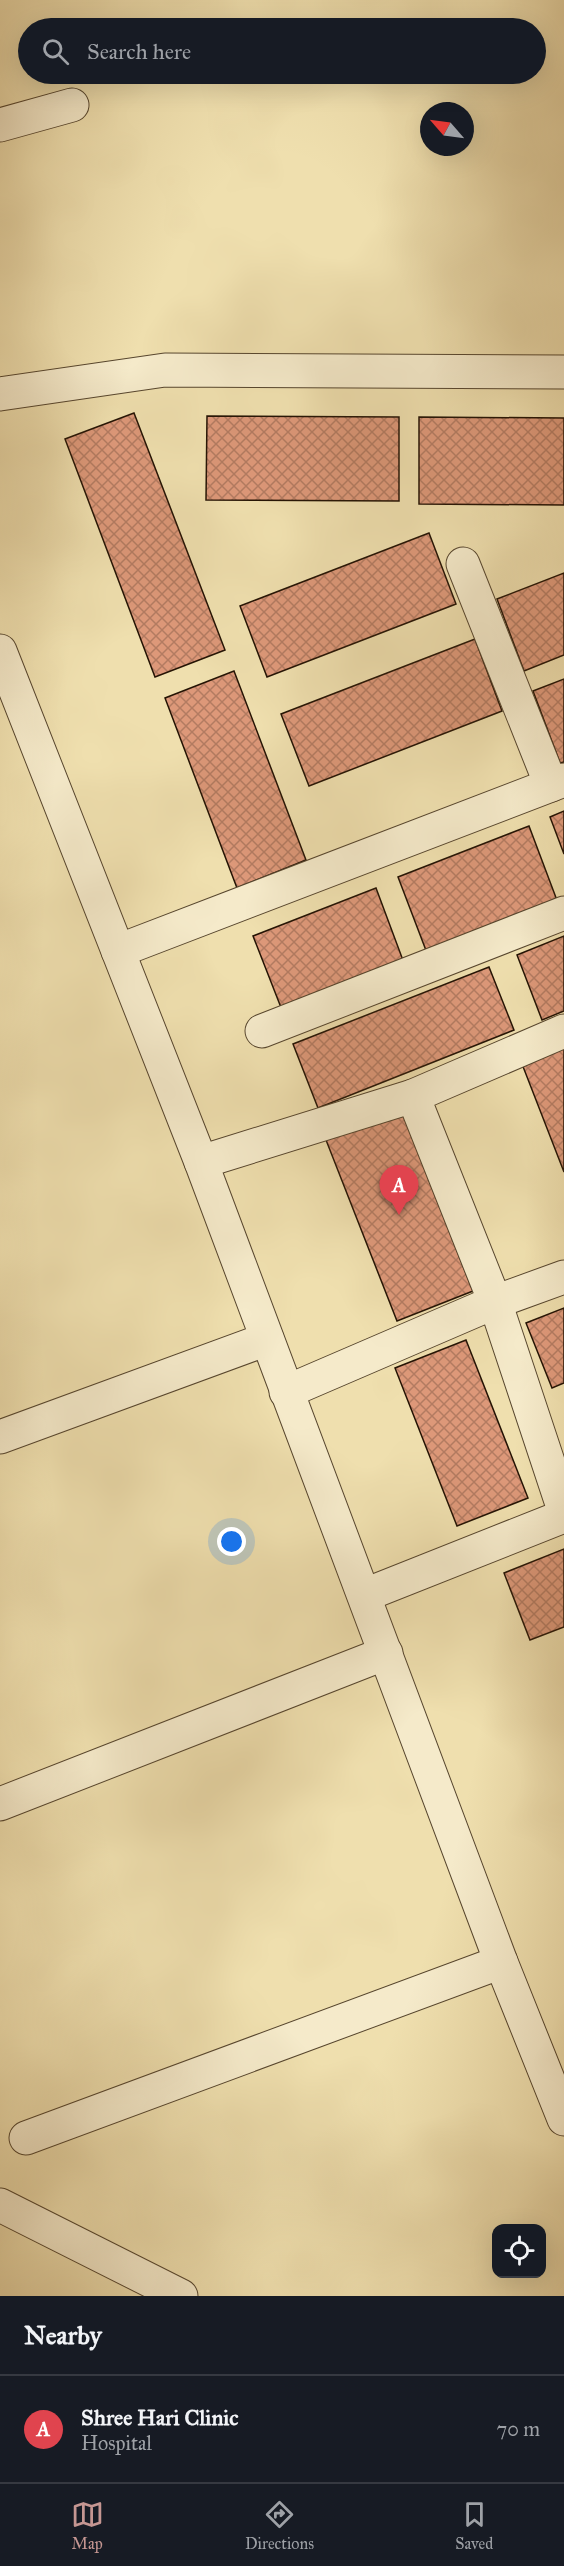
<!DOCTYPE html>
<style>
body{margin:0;font-family:"IM FELL Great Primer",serif;background:#20242c;color:#f1f3f6}
.controls{position:absolute;right:18px;bottom:18px;display:grid;overflow:hidden;border-radius:12px;box-shadow:0 6px 24px #0002}
.controls button{width:54px;height:54px;display:grid;place-items:center;padding:0;border:0;border-bottom:2px solid #363941;background:#171b24;color:#f1f3f6;font:30px sans-serif}
.compass{position:absolute;left:420px;top:102px;width:54px;height:54px;border-radius:50%;background:#171b24;box-shadow:0 6px 24px #0002;rotate:298deg}
.you{position:absolute;left:232px;top:1542px;width:21px;height:21px;margin:-15px;border:4px solid #fff;border-radius:50%;background:#1a73e8;box-shadow:0 0 0 9px #1a73e833}
.badge{display:grid;place-items:center;width:39px;height:39px;border-radius:50%;background:#c59692;color:#fff;font-size:20px;font-weight:700}
.pin{position:absolute;translate:-50% -50px;filter:drop-shadow(0 2px 3px #0008)}
.pin::after{content:'';position:absolute;top:32px;width:21px;height:18px;background:inherit;clip-path:polygon(0 0,100% 0,50% 100%)}
.list{margin:0;padding:0;list-style:none}
h2{display:flex;justify-content:space-between;align-items:center;height:78px;margin:0;padding:0 24px;font-size:26px}
h2 small{font-size:20px;font-weight:400;color:#9ea1a6}
.list li{display:grid;grid-template-columns:39px 1fr auto;gap:18px;align-items:center;box-sizing:border-box;height:108px;padding:0 24px;border-top:2px solid #363941}
.list b{display:block;font-size:22px;white-space:nowrap}
.list p{margin:0;font-size:20px;white-space:nowrap;color:#9ea1a6}
.list em{font-size:20px;font-style:normal;color:#9ea1a6}
.icon{flex:none;width:33px;height:33px;fill:none;stroke:currentColor;stroke-width:2;stroke-linecap:round;stroke-linejoin:round}
.map{position:relative;flex:none;width:564px;height:2296px;overflow:hidden}
.search{position:absolute;background:#171b24;box-shadow:0 6px 24px #0002;left:18px;right:18px;top:18px;height:66px;display:flex;align-items:center;gap:15px;box-sizing:border-box;padding:0 21px;border-radius:33px;color:#9ea1a6;font-size:22px}
.sheet{height:186px;background:#171b24}
nav{display:flex;justify-content:space-around;align-items:center;box-sizing:border-box;height:84px;border-top:2px solid #363941;background:#171b24;font-size:16px;color:#9ea1a6}
nav a{display:grid;justify-items:center;gap:3px}
nav .on{color:#c59692}
.map>svg:first-child{display:block}
.building{fill:url(#building-cross-hatch);stroke:#241304;stroke-width:1.5}
.lines{fill:none;stroke-linecap:round;stroke-linejoin:round}
.minor-casing{stroke:#57462e;stroke-width:35}
.minor{stroke:#f5eaca;stroke-width:33}
</style>
<div class="map">
<svg width="564" height="2296" viewBox="0 0 564 2296">
<defs>
<pattern id="building-cross-hatch" width="8" height="8" patternUnits="userSpaceOnUse" patternTransform="scale(1.5)"><rect width="8" height="8" fill="#dd9879"/><path d="M0 0l8 8M0 8l8-8" fill="none" stroke="#b37b61"/></pattern>
</defs>
<rect width="100%" height="100%" fill="#efdfae"/>
<filter id="stains"><feTurbulence type="fractalNoise" baseFrequency=".00333" numOctaves="4"/><feColorMatrix values="0 0 0 0 .2 0 0 0 0 .09 0 0 0 0 .02 0 0 0 .5 -.17"/></filter>
<radialGradient id="worn" r=".72"><stop offset=".6" stop-color="#630" stop-opacity="0"/><stop offset="1" stop-color="#630" stop-opacity=".3"/></radialGradient>
<g class="building">
<polygon points="134,413 225,650 155,677 65,439"/>
<polygon points="207,416 399,417 399,501 206,500"/>
<polygon points="419,417 564,418 564,505 419,504"/>
<polygon points="429,533 456,604 267,677 240,606"/>
<polygon points="564,573 564,655 524,671 497,599"/>
<polygon points="475,639 502,711 309,786 281,714"/>
<polygon points="234,671 306,860 237,888 165,698"/>
<polygon points="564,679 564,762 560,763 533,691"/>
<polygon points="564,811 564,854 550,817"/>
<polygon points="529,826 558,903 427,953 398,877"/>
<polygon points="376,888 404,963 282,1010 253,936"/>
<polygon points="564,936 564,1011 542,1020 517,955"/>
<polygon points="489,967 514,1030 318,1108 293,1044"/>
<polygon points="564,1047 564,1172 522,1064"/>
<polygon points="401,1109 473,1291 397,1321 326,1140"/>
<polygon points="564,1308 564,1383 552,1388 526,1323"/>
<polygon points="466,1340 528,1498 457,1526 395,1368"/>
<polygon points="564,1549 564,1627 530,1640 504,1573"/>
</g>
<g class="lines">
<g class="minor-casing">
<g id="minor">
<polyline points="0,125 72,105"/>
<polyline points="0,394 165,370 564,372"/>
<polyline points="463,564 551,785"/>
<polyline points="0,651 201,1162 501,1962 564,2119"/>
<polyline points="118,951 564,780"/>
<polyline points="262,1031 564,913"/>
<polyline points="564,1031 413,1096 495,1302 564,1277"/>
<polyline points="201,1162 413,1096"/>
<polyline points="286,1392 495,1302 564,1510"/>
<polyline points="0,1437 267,1339"/>
<polyline points="365,1595 564,1516"/>
<polyline points="0,1804 386,1653"/>
<polyline points="26,2138 501,1962"/>
<polyline points="0,2205 181,2296"/>
</g>
</g>
<use href="#minor" class="minor"/>
</g>
<rect width="100%" height="100%" filter="url(#stains)"/>
<rect width="100%" height="100%" fill="url(#worn)"/>
</svg>
<div class="controls">
<button><svg class="icon" aria-label="locate" viewBox="0 0 24 24"><circle cx="12" cy="12" r="6"/><path d="M12 2v4M12 18v4M2 12h4M18 12h4"/></svg></button>
</div>
<svg class="compass" viewBox="-18 -18 36 36"><path d="M0-13l5 13h-10z" fill="#e53935"/><path d="M0 13l5-13h-10z" fill="#9ea1a6"/></svg>
<div class="you"></div>
<div class="pin badge" style="left:399px;top:1215px;background:#e0444e">A</div>
<div class="search"><svg class="icon" aria-label="search" viewBox="0 0 24 24"><circle cx="10" cy="10" r="6"/><path d="M15 15l6 6"/></svg>Search here</div>
</div>
<section class="sheet">
<h2>Nearby<small></small></h2>
<ul class="list">
<li><span class="badge" style="background:#e0444e">A</span><div><b>Shree Hari Clinic</b><p>Hospital</p></div><em>70 m</em></li>
</ul>
</section>
<nav>
<a class="on"><svg class="icon" aria-label="map" viewBox="0 0 24 24"><path d="M3 6l6-2 6 2 6-2v14l-6 2-6-2-6 2zM9 4v14M15 6v14"/></svg>Map</a>
<a><svg class="icon" aria-label="directions" viewBox="0 0 24 24"><path d="M12 3l9 9-9 9-9-9zM9 14v-3h6M13 9l2 2-2 2"/></svg>Directions</a>
<a><svg class="icon" aria-label="saved" viewBox="0 0 24 24"><path d="M7 4h10v16l-5-4-5 4z"/></svg>Saved</a>
</nav>
